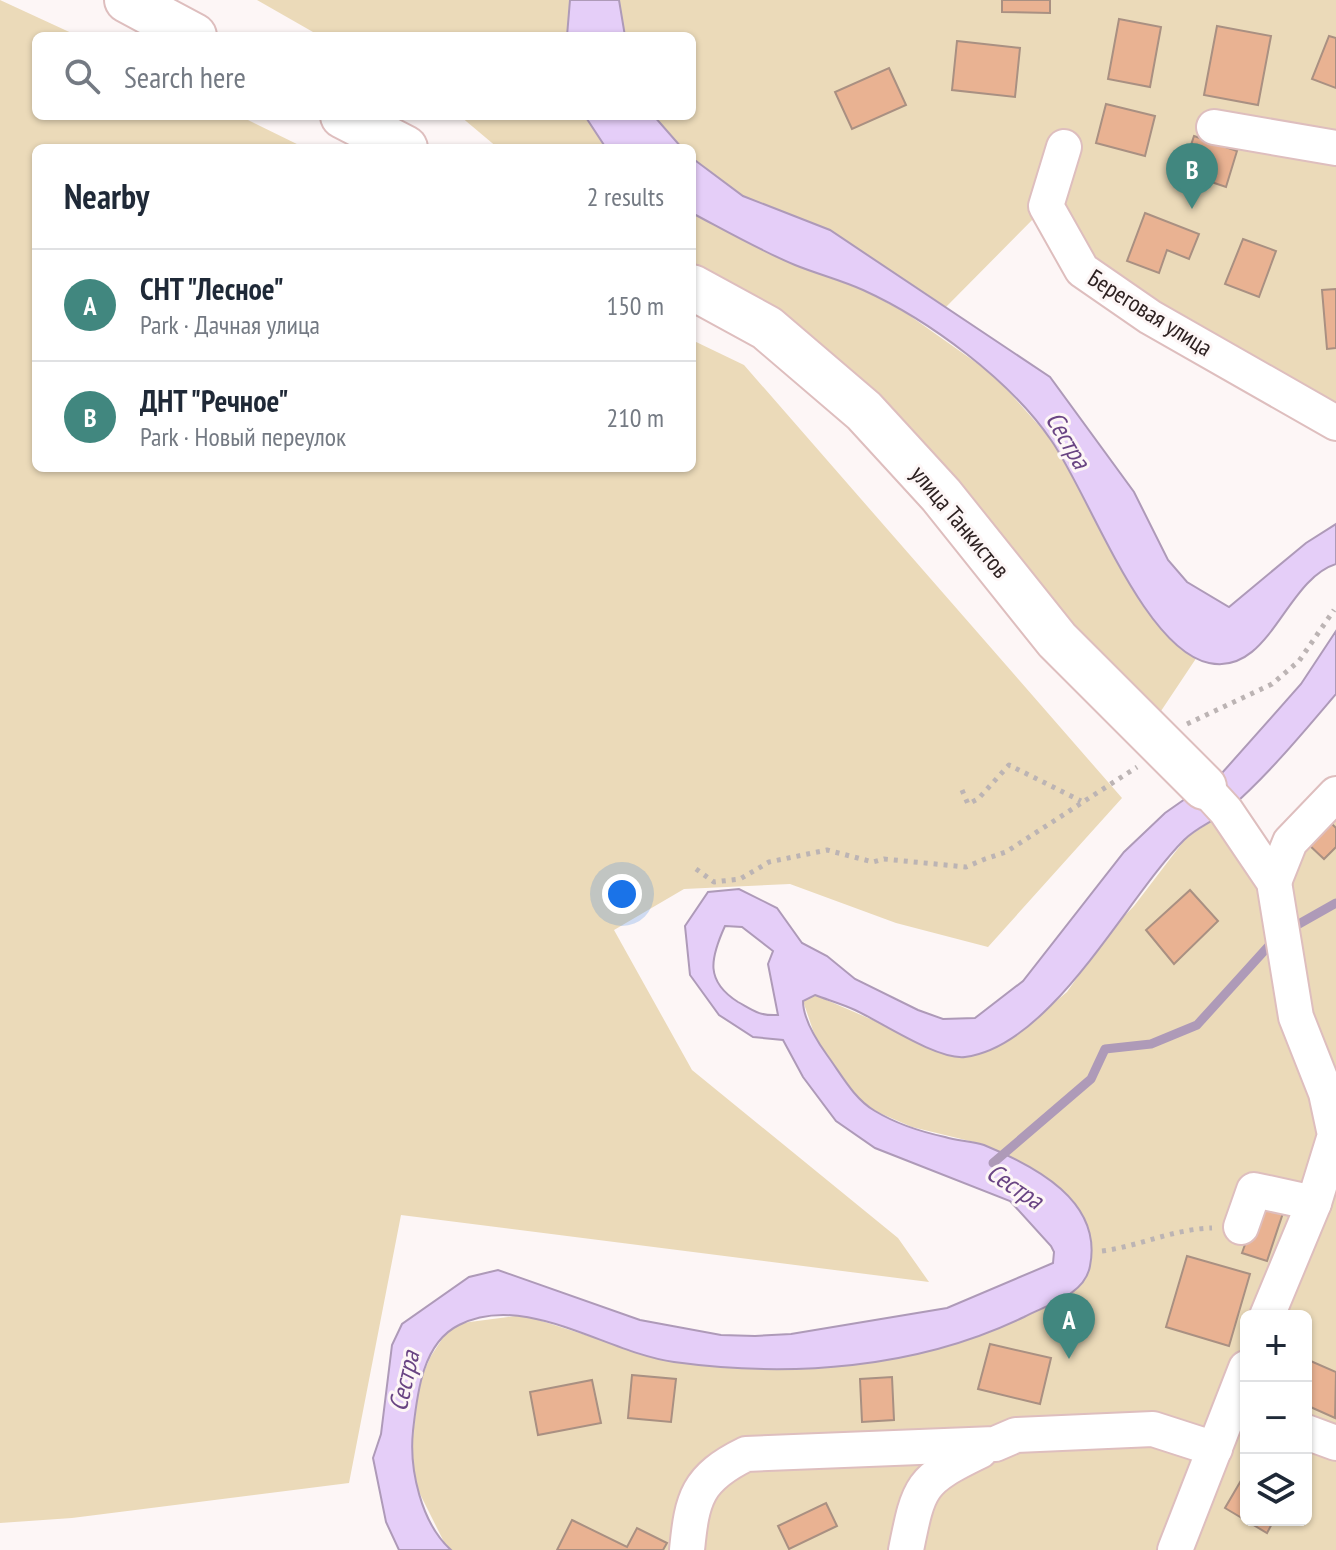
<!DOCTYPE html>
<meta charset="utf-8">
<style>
body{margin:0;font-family:"PT Sans Narrow",sans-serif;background:#f2f2f3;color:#1f2937}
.controls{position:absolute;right:24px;bottom:24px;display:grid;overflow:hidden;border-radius:12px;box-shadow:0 2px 6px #0004}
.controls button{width:72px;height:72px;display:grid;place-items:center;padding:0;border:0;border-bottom:2px solid #e0e1e3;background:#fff;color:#1f2937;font:40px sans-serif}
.you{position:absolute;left:622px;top:894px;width:28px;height:28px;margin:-20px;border:6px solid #fff;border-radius:50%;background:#1a73e8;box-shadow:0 0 0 12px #1a73e833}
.badge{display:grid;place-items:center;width:52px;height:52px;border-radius:50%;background:#41877f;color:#fff;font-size:26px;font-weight:700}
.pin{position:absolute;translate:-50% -66px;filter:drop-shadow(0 2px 4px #0008)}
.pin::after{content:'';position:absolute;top:42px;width:28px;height:24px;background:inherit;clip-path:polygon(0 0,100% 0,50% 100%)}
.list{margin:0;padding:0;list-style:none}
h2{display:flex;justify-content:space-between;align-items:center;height:104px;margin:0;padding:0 32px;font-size:34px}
h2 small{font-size:26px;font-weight:400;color:#747a83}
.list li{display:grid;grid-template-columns:52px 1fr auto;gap:24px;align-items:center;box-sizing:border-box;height:112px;padding:0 32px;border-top:2px solid #e0e1e3}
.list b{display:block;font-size:30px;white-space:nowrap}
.list p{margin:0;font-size:26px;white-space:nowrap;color:#747a83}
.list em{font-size:26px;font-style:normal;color:#747a83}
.icon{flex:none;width:44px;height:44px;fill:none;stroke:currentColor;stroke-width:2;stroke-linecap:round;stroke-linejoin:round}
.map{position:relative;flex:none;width:1336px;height:1550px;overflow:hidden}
.search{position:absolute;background:#fff;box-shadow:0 2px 6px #0004;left:32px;top:32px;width:664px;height:88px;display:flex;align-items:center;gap:20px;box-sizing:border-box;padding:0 28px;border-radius:12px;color:#747a83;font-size:30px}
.panel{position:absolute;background:#fff;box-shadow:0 2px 6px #0004;left:32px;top:144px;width:664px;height:328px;border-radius:12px}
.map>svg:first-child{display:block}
.green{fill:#ebdab9;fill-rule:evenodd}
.water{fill:#e5cef8;stroke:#ae9ab8;stroke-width:2;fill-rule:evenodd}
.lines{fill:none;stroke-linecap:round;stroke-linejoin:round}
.stream{stroke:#ae9ab8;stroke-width:9}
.building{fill:#e9b292;stroke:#a99082;stroke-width:2}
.street-casing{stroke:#debebe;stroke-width:38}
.secondary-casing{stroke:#debebe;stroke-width:48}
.path{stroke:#bcb4b4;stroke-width:5;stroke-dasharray:4 6;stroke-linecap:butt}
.street{stroke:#fff;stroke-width:34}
.secondary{stroke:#fff;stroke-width:44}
.labels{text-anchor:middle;stroke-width:6;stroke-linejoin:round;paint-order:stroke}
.street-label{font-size:24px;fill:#2e2222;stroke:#fdf6f6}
.water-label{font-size:26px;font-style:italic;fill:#694483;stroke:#fdf6f6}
</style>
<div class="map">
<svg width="1336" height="1550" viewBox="0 0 1336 1550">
<rect width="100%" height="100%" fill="#fdf6f6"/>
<g class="green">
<polygon points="0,0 78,36 36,36 36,116 240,116 305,148 36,148 36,468 692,468 692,340 744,365 1122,798 988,947 896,923 790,884 684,889 614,930 692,1070 898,1238 929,1282 401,1215 349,1483 72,1518 0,1523"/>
<polygon points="257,0 570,0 567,36 320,36"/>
<polygon points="619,0 1336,0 1336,423 1150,317 1046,206 946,307 830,230 743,196 698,164 692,158 692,148 682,148 654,116 692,116 692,36 625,36"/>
<polygon points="460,116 585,116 606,148 498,148"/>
<polygon points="692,213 797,266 864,290 906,313 995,376 1050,438 1084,493 1131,584 1183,650 1197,657 1155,720 692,267"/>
<path d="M1336,794V1550H451L446,1546L418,1490L411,1454L419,1383L431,1356L446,1333L462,1323L523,1315L670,1362L848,1365L950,1346L1050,1306L1079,1287L1090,1268L982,1144L912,1127L875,1111L857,1097L816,1039L803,1001L815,995L898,1031L1018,1033L1067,992L1109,932L1134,906L1186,838L1218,817L1275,890ZM1246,1316H1306V1520H1246Z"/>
</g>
<g class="water">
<polygon points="570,0 619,0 625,36 567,36"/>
<polygon points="585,116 654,116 682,148 606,148"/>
<path d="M692,158L743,196L830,230L1050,377L1134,492L1168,560L1187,582L1229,607L1306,543L1336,524V564C1285,580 1270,676 1209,663C1143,649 1089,494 1051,440C1010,380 929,320 863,290C841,280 817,274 795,265C759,250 726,231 692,213Z"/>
<path d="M1336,631V694C1302,734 1268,775 1229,809C1215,821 1197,827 1184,840C1126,898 1052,1046 965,1057C937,1060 881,1022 855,1010C842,1004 828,1000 815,995L803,1001C803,1019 817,1041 827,1055C841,1074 854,1099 875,1111C895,1123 922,1132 945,1137C957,1141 972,1141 984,1145C1035,1166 1103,1201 1090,1266C1085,1295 1047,1305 1024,1317C916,1369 791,1378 674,1362C607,1353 525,1291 459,1325C422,1343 417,1395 413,1431C409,1469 421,1523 451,1550H399L386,1522L373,1458L381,1434L392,1345L402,1324L469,1277L498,1270L640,1320L721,1335L755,1336L791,1334L947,1308L1053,1263L1054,1252L1051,1246L1010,1201L875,1148L836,1121L803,1077L783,1040L753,1037L719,1015L690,975L685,926L708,892L739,889L777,908L802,943L827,956L855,979L918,1010L943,1019L975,1018L1023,981L1124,852L1165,813L1222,773L1301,684ZM725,926L742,927L773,951L768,964L778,1015C759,1016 754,1011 738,1002C705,981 710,959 725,926Z"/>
</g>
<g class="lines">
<g class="stream">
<polyline points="1290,929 1336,903"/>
<polyline points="993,1163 1091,1079 1105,1049 1151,1044 1197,1025 1275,939"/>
</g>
</g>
<g class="building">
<polygon points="1002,0 1050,0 1050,13 1002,12"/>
<polygon points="1119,19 1161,27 1150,87 1108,79"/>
<polygon points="1217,26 1271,36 1258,105 1204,95"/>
<polygon points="1329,36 1336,38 1336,88 1312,79"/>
<polygon points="957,41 1020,48 1015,97 952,90"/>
<polygon points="889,68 906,105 852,129 835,92"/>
<polygon points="1106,104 1155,116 1145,156 1096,143"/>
<polygon points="1194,136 1237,151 1226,187 1182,172"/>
<polygon points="1145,213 1199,234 1189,259 1167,250 1159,273 1127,261"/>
<polygon points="1243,239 1276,251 1259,297 1225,284"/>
<polygon points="1336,289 1336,348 1327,349 1322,290"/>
<polygon points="1330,822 1336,828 1336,847 1324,859 1308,844"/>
<polygon points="1190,890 1218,921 1174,964 1146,930"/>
<polygon points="1259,1205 1284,1210 1267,1261 1242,1253"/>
<polygon points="1187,1256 1250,1274 1229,1346 1166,1327"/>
<polygon points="990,1344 1051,1358 1040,1404 978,1389"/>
<polygon points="1306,1359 1336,1372 1335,1418 1306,1405"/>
<polygon points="632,1375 676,1379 671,1422 628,1418"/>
<polygon points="892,1377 894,1420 862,1422 860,1379"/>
<polygon points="592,1380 601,1423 538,1435 530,1392"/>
<polygon points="1246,1472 1246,1520 1274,1520 1267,1533 1225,1508"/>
<polygon points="826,1503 837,1526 789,1549 778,1526"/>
<polygon points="572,1520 627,1547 637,1528 667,1543 663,1550 557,1550"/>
</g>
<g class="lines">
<g class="street-casing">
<g id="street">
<polyline points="1214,127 1336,148"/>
<polyline points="1064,147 1046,206 1082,270 1150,317 1336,423"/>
<polyline points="1204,787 1226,811 1274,882 1296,1017 1326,1093 1335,1135 1314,1203 1267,1316"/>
<polyline points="1274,882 1290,842 1336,794"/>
<polyline points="1241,1227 1254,1190 1314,1203"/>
<polyline points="1306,1432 1336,1443"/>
<path d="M687,1550C692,1498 697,1478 746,1454L995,1444L1016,1435L1153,1429L1215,1449"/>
<path d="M906,1550C919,1485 920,1480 980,1451"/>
<polyline points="1175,1550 1246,1368"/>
</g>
</g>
<g class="secondary-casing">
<g id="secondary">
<polyline points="127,0 194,36"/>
<polyline points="343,116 405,148"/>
<polyline points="692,287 767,328 864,411 941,495 1057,640 1204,787"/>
</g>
</g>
<g class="path">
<polyline points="1187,724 1272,684 1299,661 1334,610"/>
<polyline points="962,790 968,804 978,799 1009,765 1081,801"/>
<polyline points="696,869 714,882 740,879 769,862 827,850 873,862 884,859 966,867 985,859 1006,852 1137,767"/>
<path d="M1102,1251C1140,1246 1173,1229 1212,1228"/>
</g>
<use href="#street" class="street"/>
<use href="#secondary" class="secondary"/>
</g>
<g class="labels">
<g class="street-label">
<text transform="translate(1150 313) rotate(32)" y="8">Береговая улица</text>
<text transform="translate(960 522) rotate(50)" y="8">улица Танкистов</text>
</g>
<g class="water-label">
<text transform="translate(1068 440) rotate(59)" y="9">Сестра</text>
<text transform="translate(1015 1186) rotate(33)" y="9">Сестра</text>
<text transform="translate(404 1381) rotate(-77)" y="9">Сестра</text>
</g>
</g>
</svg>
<div class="controls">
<button>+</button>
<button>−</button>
<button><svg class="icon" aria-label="layers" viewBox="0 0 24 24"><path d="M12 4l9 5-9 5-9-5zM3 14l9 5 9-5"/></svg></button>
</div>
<div class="you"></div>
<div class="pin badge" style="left:1069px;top:1359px">A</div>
<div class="pin badge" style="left:1192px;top:209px">B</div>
<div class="search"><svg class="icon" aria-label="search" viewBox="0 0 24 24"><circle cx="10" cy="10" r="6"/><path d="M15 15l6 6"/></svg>Search here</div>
<section class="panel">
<h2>Nearby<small>2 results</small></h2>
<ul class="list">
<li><span class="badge">A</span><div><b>СНТ &quot;Лесное&quot;</b><p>Park · Дачная улица</p></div><em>150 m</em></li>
<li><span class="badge">B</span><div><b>ДНТ &quot;Речное&quot;</b><p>Park · Новый переулок</p></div><em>210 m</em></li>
</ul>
</section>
</div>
